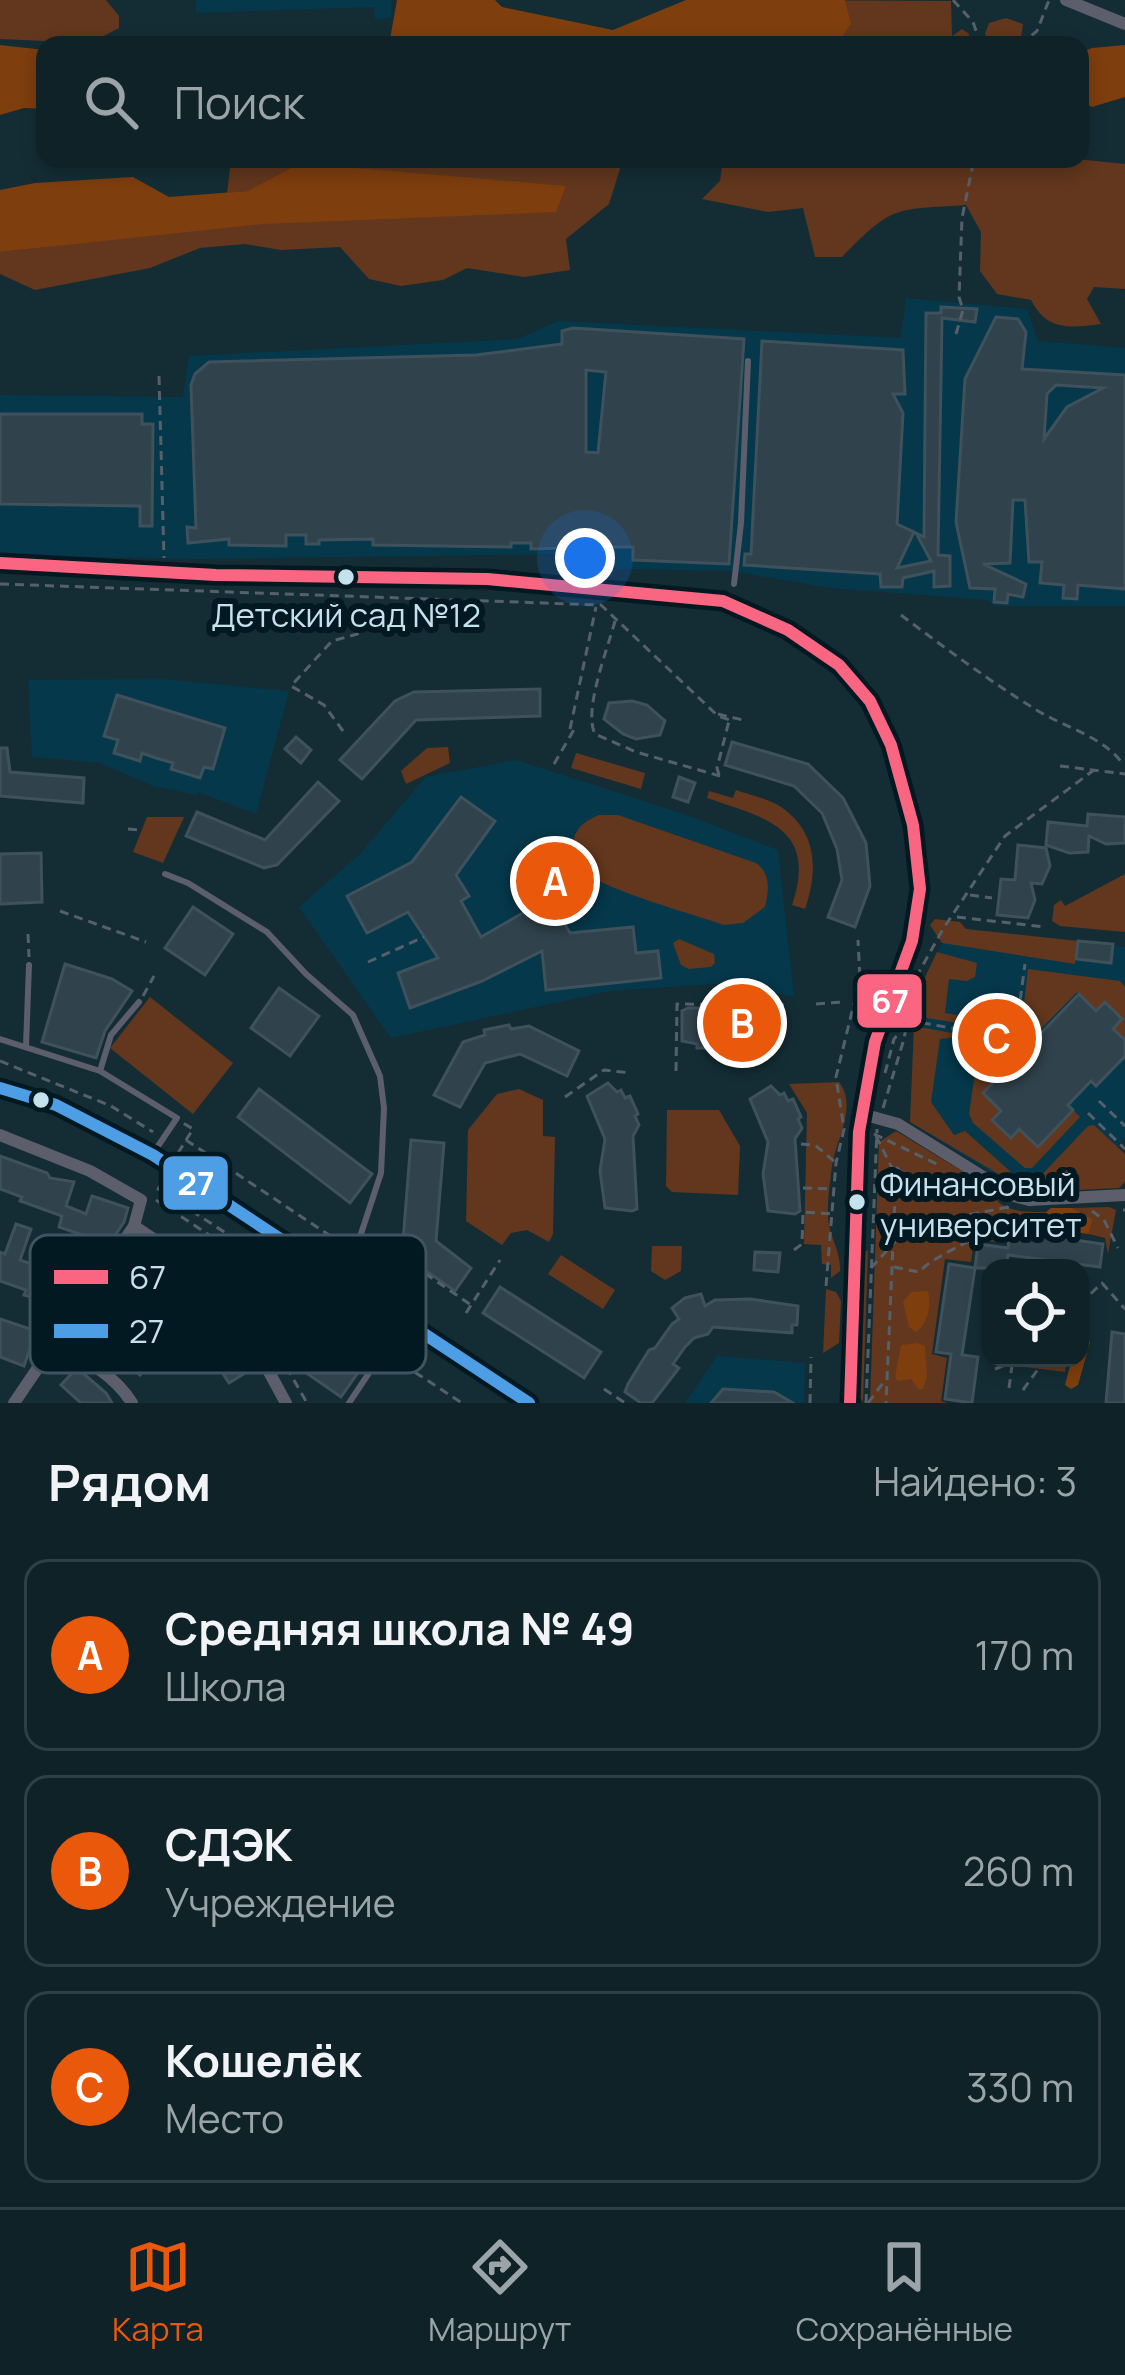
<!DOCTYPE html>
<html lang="ru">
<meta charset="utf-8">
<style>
body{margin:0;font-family:Manrope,sans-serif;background:#1d2f34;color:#f1f3f6}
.controls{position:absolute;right:36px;bottom:36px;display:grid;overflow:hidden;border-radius:24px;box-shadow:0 6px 18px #0003}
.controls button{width:108px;height:108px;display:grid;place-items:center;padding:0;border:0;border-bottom:3px solid #2f3f45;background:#0f2228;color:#f1f3f6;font:60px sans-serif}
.you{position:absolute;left:585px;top:558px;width:42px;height:42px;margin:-30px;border:9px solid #fff;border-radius:50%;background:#1a73e8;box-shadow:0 0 0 18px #1a73e833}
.badge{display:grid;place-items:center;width:78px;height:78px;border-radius:50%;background:#ea580c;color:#fff;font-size:39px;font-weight:700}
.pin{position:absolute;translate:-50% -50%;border:6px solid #fff;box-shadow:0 3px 12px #0006}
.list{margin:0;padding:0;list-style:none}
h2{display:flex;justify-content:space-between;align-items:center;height:156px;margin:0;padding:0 48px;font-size:51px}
h2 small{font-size:39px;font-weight:400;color:#9ba4a8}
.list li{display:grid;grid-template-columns:78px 1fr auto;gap:36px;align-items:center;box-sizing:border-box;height:192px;margin:0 24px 24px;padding:0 24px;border:3px solid #2f3f45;border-radius:24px}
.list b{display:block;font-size:45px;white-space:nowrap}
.list p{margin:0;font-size:39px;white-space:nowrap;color:#9ba4a8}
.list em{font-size:39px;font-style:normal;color:#9ba4a8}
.icon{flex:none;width:66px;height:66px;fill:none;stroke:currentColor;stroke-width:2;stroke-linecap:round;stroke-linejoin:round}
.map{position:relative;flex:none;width:1125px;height:1403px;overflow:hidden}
.search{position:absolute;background:#0f2228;box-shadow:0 6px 18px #0003;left:36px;right:36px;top:36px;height:132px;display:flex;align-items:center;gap:30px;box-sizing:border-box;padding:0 42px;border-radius:24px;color:#9ba4a8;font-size:45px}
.sheet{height:804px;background:#0f2228}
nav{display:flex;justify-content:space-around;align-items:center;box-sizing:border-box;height:168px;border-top:3px solid #2f3f45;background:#0f2228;font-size:33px;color:#9ba4a8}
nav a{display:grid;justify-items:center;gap:6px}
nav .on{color:#ea580c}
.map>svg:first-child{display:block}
.built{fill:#05384b}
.green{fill:#62371d}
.forest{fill:#7e3e0e}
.building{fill:#30424c;stroke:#3f515b;stroke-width:3;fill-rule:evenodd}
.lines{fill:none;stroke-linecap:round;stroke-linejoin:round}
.path{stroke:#56606a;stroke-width:3;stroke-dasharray:9 6;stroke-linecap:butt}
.service{stroke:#5c5e6c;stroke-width:6}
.minor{stroke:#5c5e6c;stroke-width:12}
.tertiary{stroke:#5c5e6c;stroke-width:15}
.bus-1-casing{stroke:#031922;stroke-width:21}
.bus-2-casing{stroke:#031922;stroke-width:21}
.bus-1{stroke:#fa6682;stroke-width:12}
.bus-2{stroke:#4d9ee5;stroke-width:12}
.bus-dot{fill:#c6e1ee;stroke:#031922;stroke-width:4.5}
.labels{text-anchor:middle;stroke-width:12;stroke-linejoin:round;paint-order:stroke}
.bus-label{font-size:33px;fill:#c6e1ee;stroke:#031922}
.key{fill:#031922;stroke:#3e555f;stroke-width:3}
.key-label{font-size:33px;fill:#c6e1ee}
.line-badge{stroke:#031922;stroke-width:4.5}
.badge-label{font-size:33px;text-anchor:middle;font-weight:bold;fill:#fff}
</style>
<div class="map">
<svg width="1125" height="1403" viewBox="0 0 1125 1403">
<rect width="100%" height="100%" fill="#142d35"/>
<g class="built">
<polygon points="196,0 391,0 391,18 375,19 374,7 196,13"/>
<polygon points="906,298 1027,309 1038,341 1125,348 1125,606 995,606 988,600 831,588 731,571 618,569 555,554 199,559 0,555 0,395 183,397 189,356 518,339 558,321 901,338"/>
<polygon points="161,679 289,691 256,814 198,792 196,795 153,786 100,763 32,757 28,680"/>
<polygon points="516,760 681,813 778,850 794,997 728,983 610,991 391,1038 299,907 359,855 426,777"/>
<polygon points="950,927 1125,947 1125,1137 1079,1187 1020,1190 910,1122 915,998"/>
<polygon points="717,1356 805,1363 804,1403 685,1403"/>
</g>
<g class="green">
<polygon points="0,0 106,0 119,16 119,28 90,43 0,39"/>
<polygon points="773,0 951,1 952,36 962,29 969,34 967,45 890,45 771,36"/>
<polygon points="1006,18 1023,24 1020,44 991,45 985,34 989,23"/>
<polygon points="231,159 623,159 609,204 566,239 570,270 524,277 467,268 443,280 401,286 369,279 340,247 281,250 245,244 200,248 150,268 35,290 0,274 0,252 565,187 300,163 249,191 227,193"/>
<path d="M723,159H1076L1125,164V289L1094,287L1087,299L1101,324C1069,328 1047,331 1031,300L997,294L980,271L981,232L966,205C894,210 894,204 842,257H815L803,208L768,212L702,199L720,181Z"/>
<polygon points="448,747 450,763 406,784 401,771 427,748"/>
<polygon points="576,753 645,773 641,789 571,768"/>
<path d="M736,790C750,795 770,799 781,807C818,832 818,872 805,909L792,905C818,828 766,818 707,798L709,791L733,798Z"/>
<path d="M599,815H618L756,863C771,874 769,890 765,907L743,923L724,925C694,914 598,889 580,868C573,860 571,851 573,841C577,826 585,821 599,815Z"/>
<polygon points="147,817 184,817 163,863 133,852"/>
<polygon points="1125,874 1125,932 1060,926 1052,921 1054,905 1061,900 1065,906"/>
<polygon points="935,919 960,922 966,929 1078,941 1075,964 942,943 930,925"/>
<polygon points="679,939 714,954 715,963 711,967 689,969 681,965 673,943"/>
<polygon points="937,952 977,963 975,977 967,981 949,979 945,1013 964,1016 970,1025 914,1016 915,998"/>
<polygon points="1028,969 1120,981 1125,987 1125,1040 1113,1029 1122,1019 1105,1003 1096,1011 1077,992 1039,1031 1030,1023 1022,1021"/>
<polygon points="150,997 233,1063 193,1114 110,1048"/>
<polygon points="914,1026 968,1036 940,1039 931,1102 954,1135 965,1131 1020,1180 1024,1189 910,1122"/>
<polygon points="980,1038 991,1039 990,1048 1014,1052 1019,1056 1001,1111 993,1120 1010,1137 1019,1129 1038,1146 1073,1110 1080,1117 1032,1168 1025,1168 973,1123 969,1114"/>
<path d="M839,1082C858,1107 836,1139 832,1166C830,1183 826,1208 829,1225C832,1241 841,1253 840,1271L831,1278V1265L822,1264L821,1245L804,1244L807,1113L789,1084Z"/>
<polygon points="519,1089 543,1100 543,1136 555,1137 553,1234 549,1242 527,1230 511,1233 502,1245 466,1221 468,1130 497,1094"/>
<polygon points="667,1110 719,1110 740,1146 738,1195 672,1192 666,1186"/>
<polygon points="1094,1125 1125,1154 1125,1182 1119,1188 1037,1192 1034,1183 1088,1126"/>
<path d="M896,1131L990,1188C998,1213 1024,1212 1046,1212L1054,1230L1008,1224L1005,1243L974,1239L971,1262L945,1259L932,1354L947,1358L941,1401L947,1403H870L879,1142Z"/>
<polygon points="1109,1207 1116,1210 1108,1254 1105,1238 1089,1234 1091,1219 1072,1208"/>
<polygon points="652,1246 682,1246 681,1271 665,1280 651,1271"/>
<polygon points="868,1250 863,1402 857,1393 861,1254"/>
<polygon points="561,1255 615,1290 603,1309 548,1274"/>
<polygon points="826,1289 836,1292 841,1301 839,1343 823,1353"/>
<polygon points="1016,1358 1067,1358 1065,1372 1015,1366"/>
</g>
<g class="forest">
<polygon points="397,0 495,0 502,7 613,30 686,0 845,0 851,24 836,45 389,45"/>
<polygon points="0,45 45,50 45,109 24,108 0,115"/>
<polygon points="1125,45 1125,97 1092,107 1080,101 1080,53 1092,48"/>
<polygon points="300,163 566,186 556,212 264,224 0,252 0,190 35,183 133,177 169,197 248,191"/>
<polygon points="1051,1208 1072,1208 1092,1219 1089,1234 1054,1230 1046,1212"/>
<path d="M928,1291C931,1307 929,1322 916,1332L909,1327L903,1302L911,1292Z"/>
<polygon points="1080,1326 1090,1342 1078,1385 1071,1389 1065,1385 1072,1358 1080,1358"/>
<polygon points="917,1343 925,1346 927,1377 923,1389 918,1389 911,1379 898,1381 895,1377 901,1345"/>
</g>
<g class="building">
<polygon points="941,307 977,309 975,322 942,318 938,555 950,556 950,586 934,587 934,571 903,578 902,587 881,587 880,574 744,565 745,554 751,554 762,341 903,350 905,394 893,394 903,413 897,524 914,532 897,568 931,561 916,533 924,537 926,313 941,313"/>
<path d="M996,317L1018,319L1026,332L1022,369L1125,375V589L1078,585L1077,599L1063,598L1064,585L1040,583L1042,562H1029L1025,500H1013L1010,563L983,564L1026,584L1023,597L1008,594L1007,603L994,602L995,589L970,588L956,522L965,379ZM1056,385L1103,388L1067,407L1044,439L1047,394Z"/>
<path d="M573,328L744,339L729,564L633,560V547H610L609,570H601V547L531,549V543H511V547L373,545V539L319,540V544H306V535H286V546L229,545V539L188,543L187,527L196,528L191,385L195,374L209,362L476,355L562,344V331ZM586,370L606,372L598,453L586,452Z"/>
<polygon points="0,414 142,414 142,424 153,424 152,526 140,526 140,506 0,504"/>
<polygon points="540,689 540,716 416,720 362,779 340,760 395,701 414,692"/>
<polygon points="117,695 225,728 213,769 204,767 200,778 171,769 173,763 156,758 142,753 140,761 114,753 118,740 104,736"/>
<polygon points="632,701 647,705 665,721 660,735 636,739 623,734 604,719 609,703"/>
<polygon points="296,737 311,750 301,763 285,749"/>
<polygon points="732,742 808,764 843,798 866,843 870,886 855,927 828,917 842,880 837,849 822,813 794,786 725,765"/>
<polygon points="0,748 7,748 10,772 84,778 83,803 0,796"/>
<polygon points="679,777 695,783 688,802 673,797"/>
<polygon points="318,782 339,801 277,865 264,868 186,836 197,812 265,840"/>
<polygon points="461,797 495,821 456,875 469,896 461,901 481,937 549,898 570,933 633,927 636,953 658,951 661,978 546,990 542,951 482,981 410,1008 398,973 438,958 408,912 367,933 347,896 412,862"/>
<polygon points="1088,814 1125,817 1125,843 1106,844 1089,836 1088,852 1069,853 1046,845 1048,822 1087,826"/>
<polygon points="1018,845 1046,848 1050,866 1042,884 1031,883 1035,900 1028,918 997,915 1001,879 1015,880"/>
<polygon points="41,853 42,902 0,904 0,854"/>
<polygon points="193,907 233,934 205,975 165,948"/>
<polygon points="1078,941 1113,944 1111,963 1076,959"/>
<polygon points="65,964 112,979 132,991 105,1031 96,1058 42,1042"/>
<polygon points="279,988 319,1016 290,1056 251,1028"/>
<polygon points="1079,994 1096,1011 1105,1002 1122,1019 1113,1029 1125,1040 1125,1056 1096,1086 1091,1081 1068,1105 1073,1110 1038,1147 1019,1129 1011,1138 992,1120 1001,1111 983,1093"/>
<polygon points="688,1008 761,1008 767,1012 767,1041 751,1044 751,1048 739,1048 739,1040 711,1040 711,1048 697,1048 697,1044 682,1041 682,1011"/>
<polygon points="1005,1022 1027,1025 1024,1050 1001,1045"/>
<polygon points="509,1025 511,1029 529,1026 579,1051 567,1076 520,1054 485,1063 460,1107 434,1095 463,1042 485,1035 484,1030"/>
<polygon points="608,1083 617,1092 621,1090 625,1098 630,1096 638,1114 635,1116 639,1125 633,1136 637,1209 632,1211 605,1208 600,1171 605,1139 587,1096"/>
<polygon points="771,1086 780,1095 784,1093 788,1101 793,1099 801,1117 798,1119 802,1128 795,1139 800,1211 795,1214 768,1211 763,1174 768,1142 750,1099"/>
<polygon points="259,1089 372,1174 350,1203 238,1117"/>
<polygon points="411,1140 444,1143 436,1241 471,1268 455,1291 402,1254"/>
<polygon points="0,1156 47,1173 50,1178 74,1182 66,1206 86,1214 92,1196 128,1208 124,1222 109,1244 59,1227 62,1216 20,1201 22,1197 0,1189"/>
<polygon points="16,1224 31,1229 20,1260 76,1280 66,1308 24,1295 26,1290 0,1281 0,1252 5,1254"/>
<polygon points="1010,1231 1103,1244 1100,1267 1008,1255 1006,1268 975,1268 962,1355 978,1357 972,1403 945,1399 951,1354 936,1352 949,1264 975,1268 978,1244 1008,1248"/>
<polygon points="755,1252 780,1253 778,1272 754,1270"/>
<polygon points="500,1287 601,1352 584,1378 483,1313"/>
<polygon points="701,1294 705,1306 715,1300 750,1299 798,1306 797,1325 792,1325 792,1333 713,1327 708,1334 694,1338 685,1347 673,1364 679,1368 652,1403 641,1403 625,1392 628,1384 649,1350 655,1348 672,1324 679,1319 672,1308 685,1298"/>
<polygon points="299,1304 318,1316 312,1325 366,1361 341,1397 305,1372 309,1367 284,1350 289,1344 277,1336"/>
<polygon points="106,1317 151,1356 140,1375 91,1334"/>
<polygon points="0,1319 36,1331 24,1366 0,1357"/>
<polygon points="214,1324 245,1373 229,1383 209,1352 204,1356 192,1340"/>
<polygon points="1112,1332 1125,1334 1125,1403 1106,1403"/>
<polygon points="77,1368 106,1393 112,1403 81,1403 61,1385"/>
<polygon points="723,1389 774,1392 793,1403 711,1403"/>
</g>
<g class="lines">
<g class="path">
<polyline points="953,0 973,22 981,45"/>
<polyline points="1020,45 1037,31 1049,0"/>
<polyline points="956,334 963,310 959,297 962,218 974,159"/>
<polyline points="159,376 164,558"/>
<polyline points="0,584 601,605 718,716 730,720"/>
<path d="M901,615C945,648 988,680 1035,709C1063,727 1103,736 1123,764"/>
<path d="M615,621C608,648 583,710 595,734L636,752L720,776"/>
<polyline points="718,714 747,721"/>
<polyline points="570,729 596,607"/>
<polyline points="343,731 324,705 291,686 332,641 361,633 390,613 439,607 443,601"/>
<polyline points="554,764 575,728"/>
<polyline points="1060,766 1125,774"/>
<polyline points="719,775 717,768 730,717"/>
<polyline points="128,829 142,830"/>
<polyline points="970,895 992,898"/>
<polyline points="60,911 146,942"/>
<polyline points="957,917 1045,927"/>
<polyline points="28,934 29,957"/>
<polyline points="368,962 424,937"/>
<polyline points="143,996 154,976"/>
<polyline points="816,1004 842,1002"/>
<polyline points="907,1020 989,1035 991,1012 1018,1016 1025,964"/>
<polyline points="0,1061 111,1106 153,1132"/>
<polyline points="676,1071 677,1004 788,1005"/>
<polyline points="885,1073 894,1039 904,1027"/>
<polyline points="565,1097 604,1070 631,1073"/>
<polyline points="1099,1101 1125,1126"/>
<polyline points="883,1108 904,1039 914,981 943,929 1005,836 1094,770"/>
<polyline points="1088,1113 1125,1149"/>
<polyline points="874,1134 941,1166"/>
<polyline points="876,1136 896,1176 886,1403"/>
<polyline points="186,1140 347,1247"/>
<polyline points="801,1144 815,1145 835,1162"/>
<polyline points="178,1153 193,1129 183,1123"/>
<polyline points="896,1167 908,1178"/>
<polyline points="161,1185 158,1189 235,1239 253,1261"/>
<polyline points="803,1188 834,1189"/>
<polyline points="156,1200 258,1267 287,1293"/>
<polyline points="1123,1210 1125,1210"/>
<polyline points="1092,1211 1104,1220 1118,1248"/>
<polyline points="388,1248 471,1305"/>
<polyline points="794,1250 802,1244 803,1212 832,1214"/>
<polyline points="366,1258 388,1256"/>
<path d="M894,1267L919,1272C940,1249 1000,1235 1008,1206"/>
<polyline points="871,1268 913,1222 933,1222 1008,1207"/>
<polyline points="826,1286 836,1163 844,1129 836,1077 860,979 858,940"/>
<polyline points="1080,1304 1102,1283 1125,1309"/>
<polyline points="466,1313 500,1260"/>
<polyline points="264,1328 307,1403"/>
<polyline points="390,1356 462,1403"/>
<polyline points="995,1369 1011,1363"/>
<polyline points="1009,1388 1013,1358"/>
<polyline points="604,1389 625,1403"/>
<polyline points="1023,1390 1046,1358"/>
<polyline points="810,1403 811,1357"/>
<polyline points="866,1403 877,1129"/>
<polyline points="868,1403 886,1379"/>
</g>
<g class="service">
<polyline points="734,584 741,523 748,361"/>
<polyline points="165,874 188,883 267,932 306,974 353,1015 380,1076 384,1108 381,1173 355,1252 339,1274"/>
<polyline points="0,1039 100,1071 177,1118 154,1152"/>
<polyline points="26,1046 29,965"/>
<polyline points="100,1071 111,1035 139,1002"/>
<polyline points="349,1403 403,1322"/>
</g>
<g class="minor">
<polyline points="1066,0 1125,24"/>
<polyline points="862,1114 898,1124 1014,1196 1029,1200 1125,1195"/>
<polyline points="0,1135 90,1171 141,1200 134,1226 14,1403"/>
<polyline points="134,1226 192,1265 238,1315 286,1403"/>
<path d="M55,1343C84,1359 114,1374 132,1403"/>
</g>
<g class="tertiary">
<polyline points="0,563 216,575 487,579 723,601 788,630 839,665 870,701 891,745 913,825 920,889 912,941 875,1042 859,1132 850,1403"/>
<polyline points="0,1088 56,1105 153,1155 529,1403"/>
</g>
<g class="bus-1-casing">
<polyline id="bus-1" points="0,563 216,575 487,579 723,601 788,630 839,665 870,701 891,745 913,825 920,889 912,941 875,1042 859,1132 850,1403"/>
</g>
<g class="bus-2-casing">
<polyline id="bus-2" points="0,1088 56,1105 153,1155 529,1403"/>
</g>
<use href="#bus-1" class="bus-1"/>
<use href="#bus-2" class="bus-2"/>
</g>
<g class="bus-dot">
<circle cx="346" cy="577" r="10"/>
<circle cx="41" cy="1100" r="10"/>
<circle cx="857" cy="1202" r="10"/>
</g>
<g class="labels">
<g class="bus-label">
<text x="346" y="627">Детский сад №12</text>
<text x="880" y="1196" text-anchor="start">Финансовый<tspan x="880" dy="41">университет</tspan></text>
</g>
</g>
<rect x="30" y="1235" width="396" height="138" rx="18" class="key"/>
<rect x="54" y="1270" width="54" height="14" fill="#fa6682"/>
<rect x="54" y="1324" width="54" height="14" fill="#4d9ee5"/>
<g class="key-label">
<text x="129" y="1289">67</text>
<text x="129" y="1343">27</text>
</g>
<g class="line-badge">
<rect x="855" y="972" width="69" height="58" rx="12" fill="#fa6682"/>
<rect x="161" y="1154" width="69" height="58" rx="12" fill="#4d9ee5"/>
</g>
<g class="badge-label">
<text x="890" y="1013">67</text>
<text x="196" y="1195">27</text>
</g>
</svg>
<div class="controls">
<button><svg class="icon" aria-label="locate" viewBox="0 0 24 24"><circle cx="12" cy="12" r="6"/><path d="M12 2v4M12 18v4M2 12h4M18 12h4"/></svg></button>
</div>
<div class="you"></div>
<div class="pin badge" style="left:555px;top:881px">A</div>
<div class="pin badge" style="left:742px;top:1023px">B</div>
<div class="pin badge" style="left:997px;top:1038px">C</div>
<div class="search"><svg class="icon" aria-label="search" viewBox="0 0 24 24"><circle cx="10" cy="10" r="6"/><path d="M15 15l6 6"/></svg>Поиск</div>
</div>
<section class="sheet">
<h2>Рядом<small>Найдено: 3</small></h2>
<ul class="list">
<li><span class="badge">A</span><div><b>Средняя школа № 49</b><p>Школа</p></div><em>170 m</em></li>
<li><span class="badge">B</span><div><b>СДЭК</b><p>Учреждение</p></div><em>260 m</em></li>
<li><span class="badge">C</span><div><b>Кошелёк</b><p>Место</p></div><em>330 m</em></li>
</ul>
</section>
<nav>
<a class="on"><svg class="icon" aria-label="map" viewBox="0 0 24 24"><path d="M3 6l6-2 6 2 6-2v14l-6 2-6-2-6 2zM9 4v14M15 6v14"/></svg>Карта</a>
<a><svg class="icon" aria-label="directions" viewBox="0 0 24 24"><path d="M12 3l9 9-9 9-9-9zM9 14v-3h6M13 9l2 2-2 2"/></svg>Маршрут</a>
<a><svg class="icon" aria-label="saved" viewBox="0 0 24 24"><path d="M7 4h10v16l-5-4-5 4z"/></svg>Сохранённые</a>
</nav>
